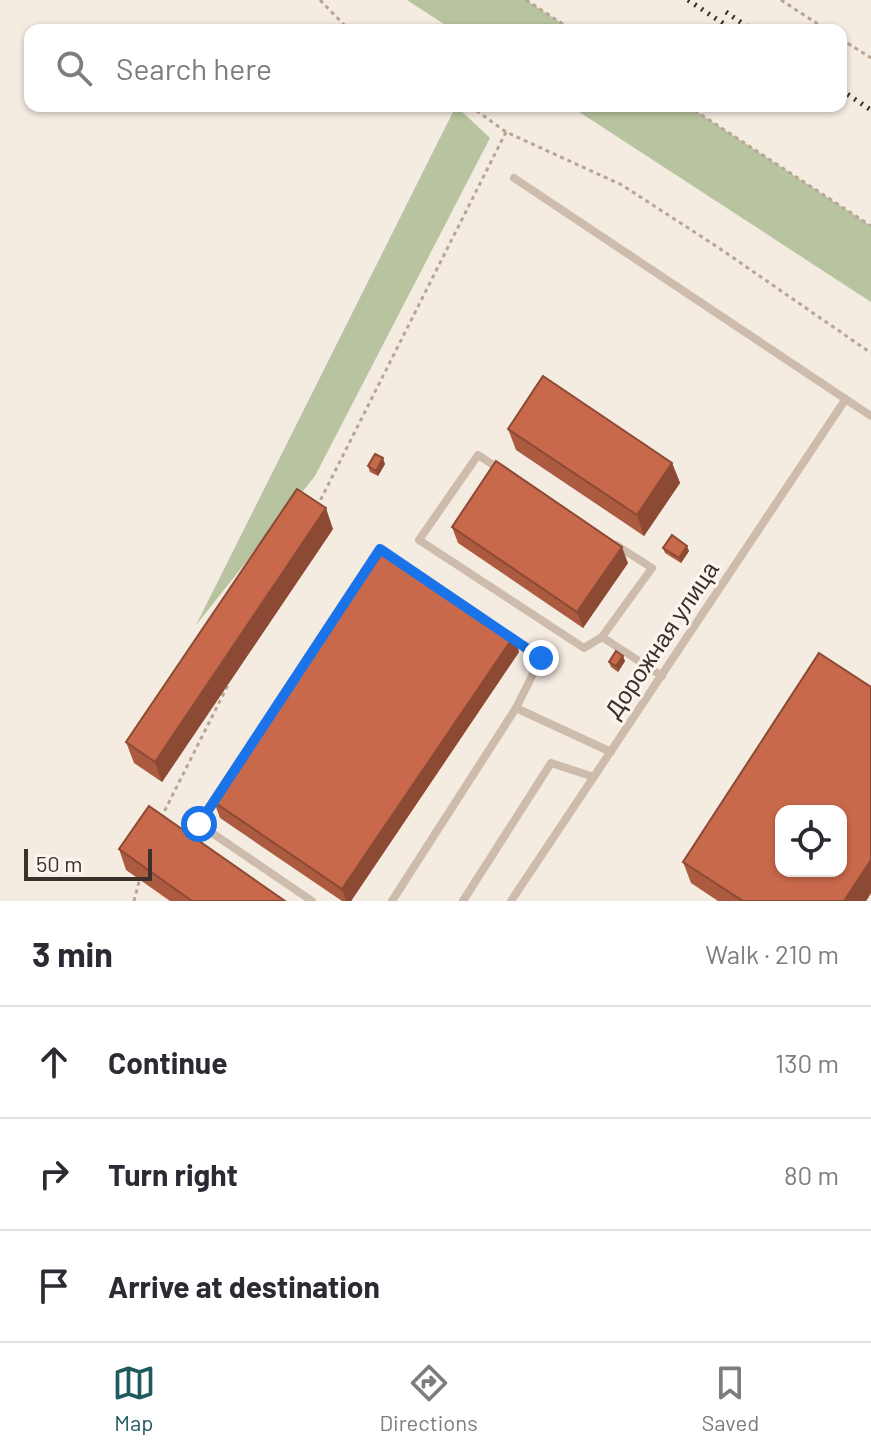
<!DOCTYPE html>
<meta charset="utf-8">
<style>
body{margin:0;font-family:Barlow,sans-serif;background:#f2f2f3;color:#2b2b33}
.controls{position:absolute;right:24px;bottom:24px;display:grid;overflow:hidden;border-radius:16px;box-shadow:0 2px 6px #0004}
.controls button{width:72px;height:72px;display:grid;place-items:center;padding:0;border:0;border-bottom:2px solid #e1e1e2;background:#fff;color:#2b2b33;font:40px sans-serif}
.scale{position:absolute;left:24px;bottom:20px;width:128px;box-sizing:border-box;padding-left:8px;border:4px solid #3b302b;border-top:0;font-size:22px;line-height:28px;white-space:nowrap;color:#3b302b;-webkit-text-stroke:6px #fbf5ee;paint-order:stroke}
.stop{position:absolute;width:24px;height:24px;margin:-18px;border:6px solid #1a73e8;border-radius:50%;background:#fff}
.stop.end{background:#1a73e8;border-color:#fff;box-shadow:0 2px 8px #0008}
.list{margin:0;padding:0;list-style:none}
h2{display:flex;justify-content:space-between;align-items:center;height:104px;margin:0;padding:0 32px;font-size:34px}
h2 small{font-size:26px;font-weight:400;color:#7c7c81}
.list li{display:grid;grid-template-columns:52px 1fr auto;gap:24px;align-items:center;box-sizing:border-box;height:112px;padding:0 32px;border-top:2px solid #e1e1e2}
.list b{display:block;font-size:30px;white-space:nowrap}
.list em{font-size:26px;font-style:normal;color:#7c7c81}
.icon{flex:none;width:44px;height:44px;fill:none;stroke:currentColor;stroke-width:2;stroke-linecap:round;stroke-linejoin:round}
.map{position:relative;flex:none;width:871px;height:901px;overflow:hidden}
.search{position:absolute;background:#fff;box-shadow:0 2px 6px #0004;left:24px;right:24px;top:24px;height:88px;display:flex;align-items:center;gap:20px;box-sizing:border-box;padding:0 28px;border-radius:16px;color:#7c7c81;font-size:30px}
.sheet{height:440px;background:#fff}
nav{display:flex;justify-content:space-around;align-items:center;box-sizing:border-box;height:112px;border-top:2px solid #e1e1e2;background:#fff;font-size:22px;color:#7c7c81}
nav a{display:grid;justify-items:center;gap:4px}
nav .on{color:#1f5a5e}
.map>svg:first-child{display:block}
.green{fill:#b8c4a0}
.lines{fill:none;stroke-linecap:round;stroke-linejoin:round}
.path{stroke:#b9a596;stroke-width:3;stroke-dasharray:4 4;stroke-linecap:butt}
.service{stroke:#cdbbac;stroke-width:8}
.rail{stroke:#3b302b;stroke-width:5;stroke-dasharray:2 6;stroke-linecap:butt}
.wall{fill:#ac5a40}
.shaded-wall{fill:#8c4a34}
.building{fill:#c8694b;stroke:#8c4a34;stroke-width:2;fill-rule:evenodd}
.route{stroke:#1a73e8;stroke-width:10}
.labels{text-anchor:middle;stroke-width:6;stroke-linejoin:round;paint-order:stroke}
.street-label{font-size:24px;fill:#3b302b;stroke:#fbf5ee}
</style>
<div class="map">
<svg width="871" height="901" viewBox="0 0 871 901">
<rect width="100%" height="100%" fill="#f4ebe1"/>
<g class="green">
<polygon points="407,0 526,0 572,30 453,30"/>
<polygon points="456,106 490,138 315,476 196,625"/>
<polygon points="570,106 688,106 871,226 871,302"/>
</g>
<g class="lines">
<g class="path">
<polyline points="320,0 349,30"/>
<polyline points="526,0 572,30"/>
<polyline points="781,0 827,30"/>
<polyline points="841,39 871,58"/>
<polyline points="470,106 506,132 622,185 719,248 871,353"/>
<polyline points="688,106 871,226"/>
<polyline points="317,507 506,132"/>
<polyline points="161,818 228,685"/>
<polyline points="134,901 140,878"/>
</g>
<g class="service">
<polyline points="514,178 871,416"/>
<polyline points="501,470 478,455 419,540 584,648 602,637 662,676"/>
<polyline points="508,636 541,658 516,708"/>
<polyline points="602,637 652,568 616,545"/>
<polyline points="312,901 199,824 380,549 391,557"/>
<polyline points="392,901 516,708 611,752"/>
<polyline points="463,901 551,763 594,777"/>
<polyline points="511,901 845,400"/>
</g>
<g class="rail">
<polyline points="688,0 733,30"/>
<polyline points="726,12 752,30"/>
<polyline points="841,90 871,110"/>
</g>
</g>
<g class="wall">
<polygon points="508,429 672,463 680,483 644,536 516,450"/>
<polygon points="385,464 378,476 370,472 368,466"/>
<polygon points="452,527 628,563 583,628 458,543"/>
<polygon points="333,529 162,782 134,763 126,742"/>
<polygon points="663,548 689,551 681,563 665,553"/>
<polygon points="514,636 519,652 351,901 342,901 220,818 214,802"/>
<polygon points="625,661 618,672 611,667 609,662"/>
<polygon points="871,687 871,893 866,901 718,901 691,883 683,862"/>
<polygon points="119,849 285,901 170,901 126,870"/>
</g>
<g class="shaded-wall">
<polygon points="383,458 385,464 378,476 376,471"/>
<polygon points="672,463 680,483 644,536 637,515"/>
<polygon points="326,508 333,529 162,782 155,762"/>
<polygon points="687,546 689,551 681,563 679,558"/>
<polygon points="622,547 628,563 583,628 577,612"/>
<polygon points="514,636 519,652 351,901 346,901 342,889"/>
<polygon points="623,656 625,661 618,672 616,666"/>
<polygon points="871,860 871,893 866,901 844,901"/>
</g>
<g class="building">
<polygon points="543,376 672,463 637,515 508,429"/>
<polygon points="375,454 383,458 376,471 368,466"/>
<polygon points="496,461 622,547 577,612 452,527"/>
<polygon points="297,489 326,508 155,762 126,742"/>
<polygon points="672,535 687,546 679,558 663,548"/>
<polygon points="385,549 514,636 342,889 214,802"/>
<polygon points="616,651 623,656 616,666 609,662"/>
<path d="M819,653L871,687V860L844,901H743L683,862ZM781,811H841V871H781Z"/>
<polygon points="149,806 285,901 192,901 119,849"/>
</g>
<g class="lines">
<polyline class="route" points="199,824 380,549 541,658"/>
</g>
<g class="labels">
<g class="street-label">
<text transform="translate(662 640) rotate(-56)" y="8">Дорожная улица</text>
</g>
</g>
</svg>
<div class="controls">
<button><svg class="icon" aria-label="locate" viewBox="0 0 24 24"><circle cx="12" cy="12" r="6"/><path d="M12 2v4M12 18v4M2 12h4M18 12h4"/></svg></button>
</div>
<div class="scale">50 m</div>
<div class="stop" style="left:199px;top:824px"></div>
<div class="stop end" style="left:541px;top:658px"></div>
<div class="search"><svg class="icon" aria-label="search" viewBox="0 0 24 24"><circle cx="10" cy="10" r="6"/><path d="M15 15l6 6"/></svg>Search here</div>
</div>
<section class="sheet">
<h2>3 min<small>Walk · 210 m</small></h2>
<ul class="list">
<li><svg class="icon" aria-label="ahead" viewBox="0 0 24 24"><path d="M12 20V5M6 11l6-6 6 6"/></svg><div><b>Continue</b></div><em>130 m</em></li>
<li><svg class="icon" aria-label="right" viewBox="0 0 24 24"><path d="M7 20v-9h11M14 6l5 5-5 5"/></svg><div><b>Turn right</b></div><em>80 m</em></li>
<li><svg class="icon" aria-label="arrive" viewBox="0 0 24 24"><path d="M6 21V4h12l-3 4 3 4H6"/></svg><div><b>Arrive at destination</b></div></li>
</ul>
</section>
<nav>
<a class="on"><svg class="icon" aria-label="map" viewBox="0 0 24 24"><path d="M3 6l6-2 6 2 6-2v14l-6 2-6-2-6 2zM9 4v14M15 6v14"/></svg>Map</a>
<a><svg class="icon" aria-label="directions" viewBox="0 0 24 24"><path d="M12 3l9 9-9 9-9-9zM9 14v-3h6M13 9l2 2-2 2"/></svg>Directions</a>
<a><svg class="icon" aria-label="saved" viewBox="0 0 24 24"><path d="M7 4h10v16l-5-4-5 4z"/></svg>Saved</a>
</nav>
